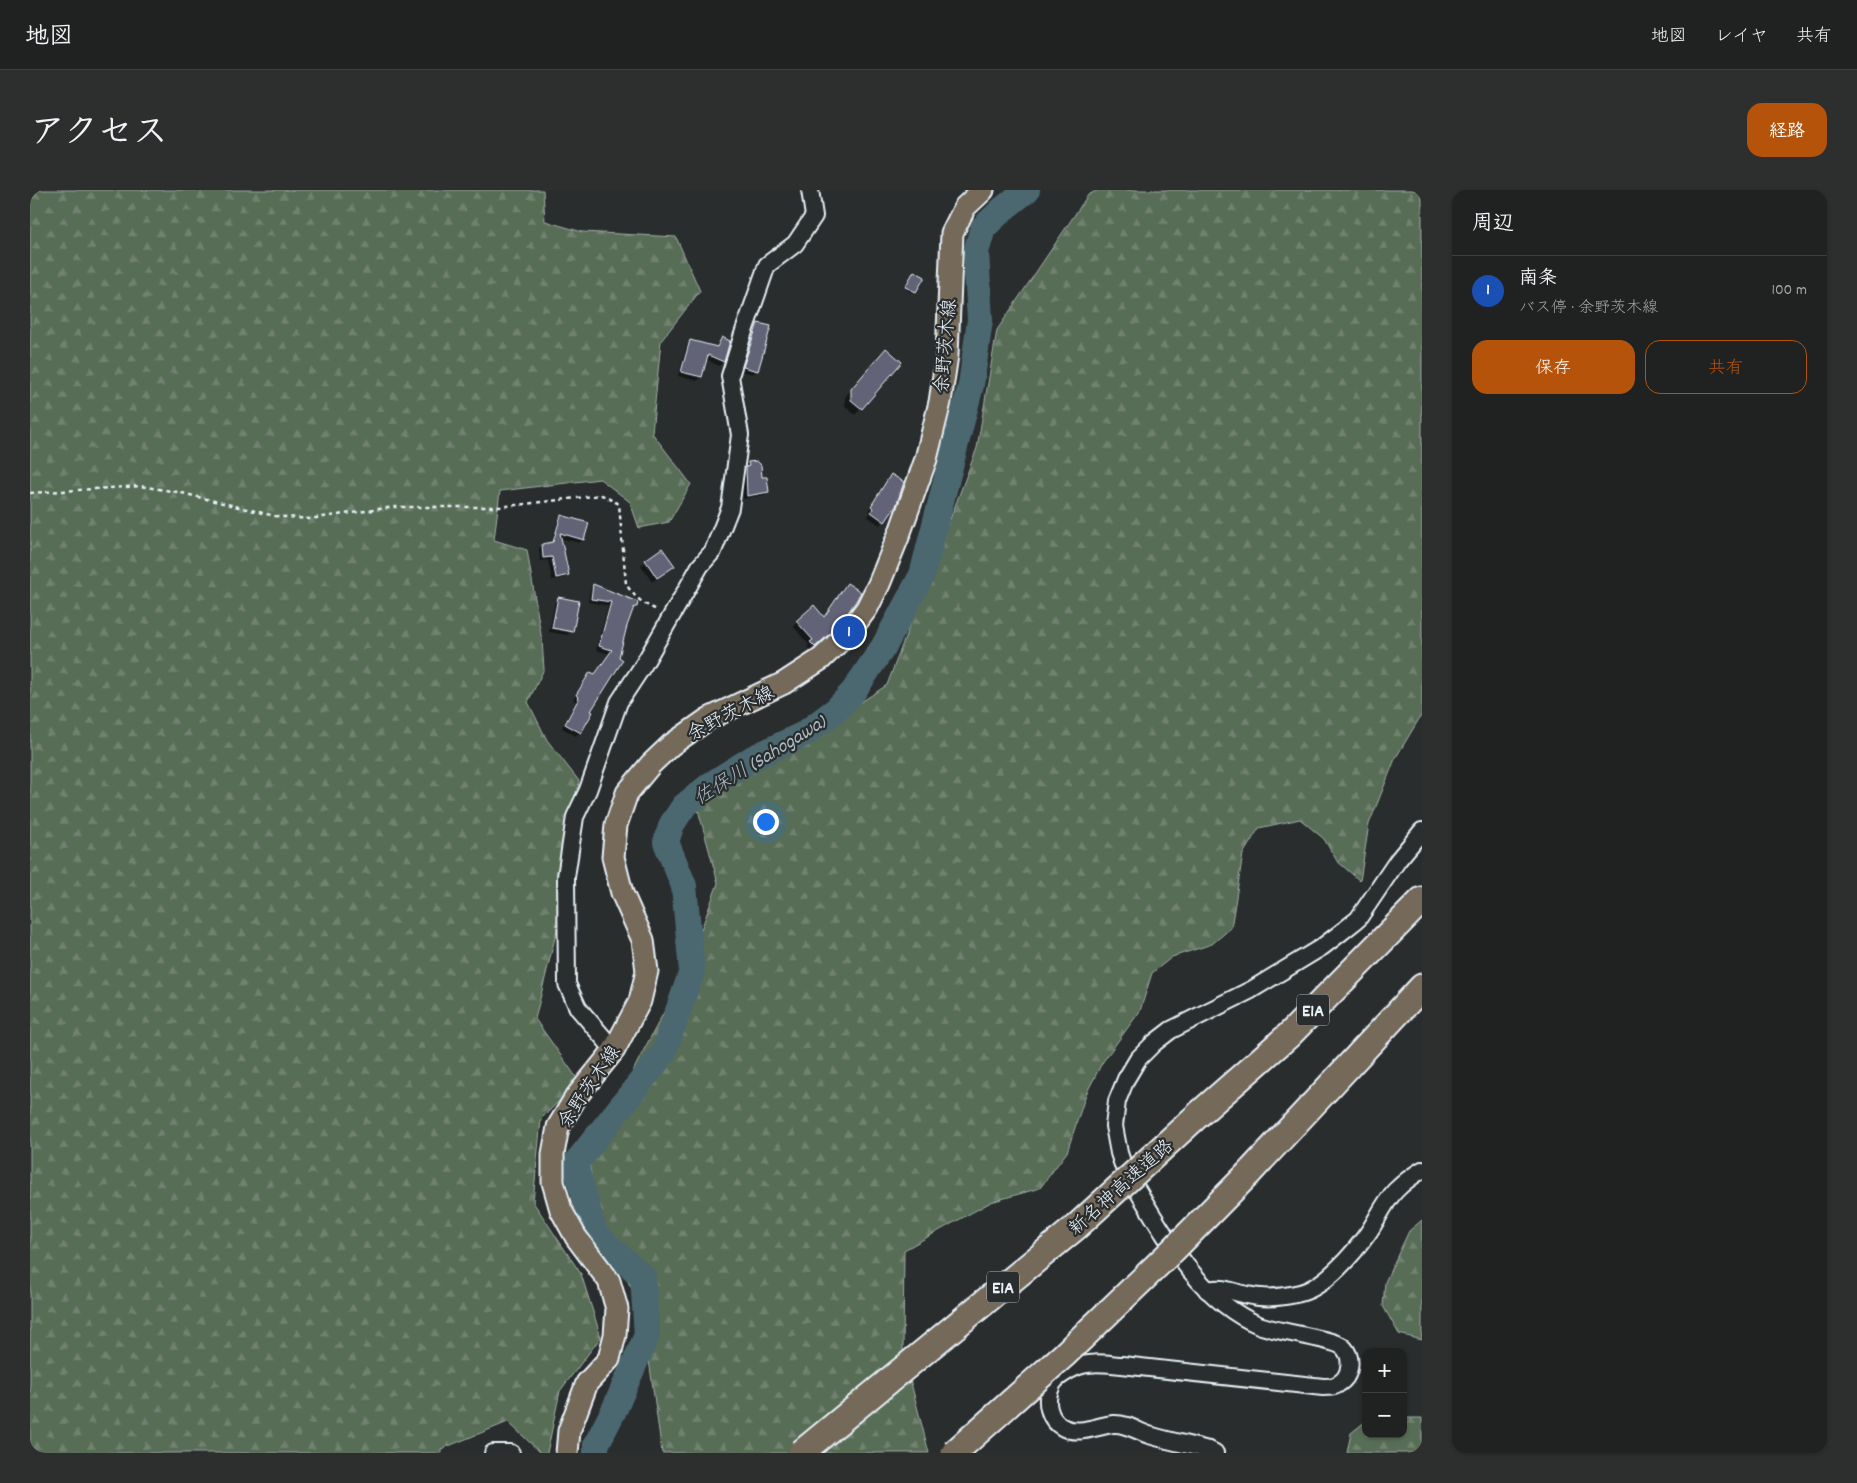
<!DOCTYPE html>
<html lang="ja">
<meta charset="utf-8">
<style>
body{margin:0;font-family:Dekko,"Klee One",sans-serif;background:#2d2f2f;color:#f1f3f6}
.controls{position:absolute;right:15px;bottom:15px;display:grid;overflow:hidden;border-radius:10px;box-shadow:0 1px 4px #0004}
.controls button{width:45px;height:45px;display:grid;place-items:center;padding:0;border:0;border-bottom:1px solid #3d3f40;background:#202222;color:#f1f3f6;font:25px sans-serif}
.you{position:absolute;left:735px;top:631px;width:18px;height:18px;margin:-12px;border:4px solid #fff;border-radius:50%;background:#1a73e8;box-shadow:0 0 0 8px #1a73e833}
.badge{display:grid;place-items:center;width:32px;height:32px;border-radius:50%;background:#b45309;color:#fff;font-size:16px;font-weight:700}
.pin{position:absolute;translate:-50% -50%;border:2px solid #fff;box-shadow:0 1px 5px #0006}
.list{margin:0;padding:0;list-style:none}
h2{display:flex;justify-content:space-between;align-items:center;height:65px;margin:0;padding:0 20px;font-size:21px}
h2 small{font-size:16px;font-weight:400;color:#a2a4a5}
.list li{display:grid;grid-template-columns:32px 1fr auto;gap:15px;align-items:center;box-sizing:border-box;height:70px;padding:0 20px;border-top:1px solid #3d3f40}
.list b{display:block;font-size:19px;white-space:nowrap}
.list p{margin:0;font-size:16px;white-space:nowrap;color:#a2a4a5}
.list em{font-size:16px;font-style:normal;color:#a2a4a5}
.actions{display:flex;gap:10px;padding:15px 20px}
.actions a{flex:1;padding:11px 0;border:1px solid #b45309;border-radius:15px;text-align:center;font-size:18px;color:#b45309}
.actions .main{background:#b45309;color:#fff}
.map{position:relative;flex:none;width:1392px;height:1263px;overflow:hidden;border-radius:15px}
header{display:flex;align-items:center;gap:30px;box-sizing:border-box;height:70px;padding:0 25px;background:#202222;border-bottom:1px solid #3d3f40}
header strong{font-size:24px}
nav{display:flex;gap:28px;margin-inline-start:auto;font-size:18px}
.intro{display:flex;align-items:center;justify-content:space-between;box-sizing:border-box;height:120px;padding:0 30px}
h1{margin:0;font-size:35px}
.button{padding:12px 22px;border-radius:15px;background:#b45309;color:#fff;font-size:18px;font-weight:700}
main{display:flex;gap:30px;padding:0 30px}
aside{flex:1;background:#202222;border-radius:15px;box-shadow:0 1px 4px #0004}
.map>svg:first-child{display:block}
.forest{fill:url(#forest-firs);stroke:#a0afa8}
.shadow{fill:#0007}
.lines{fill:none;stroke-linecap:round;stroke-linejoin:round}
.river{stroke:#4c6870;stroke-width:26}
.building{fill:#626476;stroke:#e8f1f8}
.minor-casing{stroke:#e8f1f8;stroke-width:20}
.major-casing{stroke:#e8f1f8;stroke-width:25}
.highway-casing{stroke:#e8f1f8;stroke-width:29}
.path{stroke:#e8f1f8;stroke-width:2.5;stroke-dasharray:4 4;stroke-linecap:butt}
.minor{stroke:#2a2d2e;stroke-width:16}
.major{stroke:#746a5a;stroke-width:21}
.highway{stroke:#746a5a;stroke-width:25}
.highway-bridge-casing{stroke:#e8f1f8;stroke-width:29;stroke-linecap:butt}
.highway-bridge{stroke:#746a5a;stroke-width:25}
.labels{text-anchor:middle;stroke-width:4.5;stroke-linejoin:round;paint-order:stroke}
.shield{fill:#2a2d2e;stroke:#afb6bb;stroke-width:1}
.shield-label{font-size:18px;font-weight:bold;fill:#e8f1f8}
.street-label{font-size:19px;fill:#e8f1f8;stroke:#2a2d2e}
.water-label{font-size:20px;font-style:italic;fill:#aabac2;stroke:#2a2d2e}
</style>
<header>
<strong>地図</strong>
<nav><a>地図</a><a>レイヤ</a><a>共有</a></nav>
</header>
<div class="intro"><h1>アクセス</h1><a class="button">経路</a></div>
<main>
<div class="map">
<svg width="1392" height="1263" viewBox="0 0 1392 1263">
<defs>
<pattern id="forest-firs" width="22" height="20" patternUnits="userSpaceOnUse" patternTransform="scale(1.25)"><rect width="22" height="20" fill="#596d57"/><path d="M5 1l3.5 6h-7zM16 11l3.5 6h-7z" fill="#718270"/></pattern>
</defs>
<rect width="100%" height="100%" fill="#2a2d2e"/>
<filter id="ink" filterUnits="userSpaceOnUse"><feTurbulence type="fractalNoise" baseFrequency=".02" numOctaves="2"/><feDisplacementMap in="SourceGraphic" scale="10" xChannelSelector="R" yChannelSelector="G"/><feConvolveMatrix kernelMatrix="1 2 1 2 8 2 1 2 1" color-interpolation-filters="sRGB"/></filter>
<g filter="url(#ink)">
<g class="forest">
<polygon points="0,0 513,0 515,31 552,42 646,47 670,101 631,151 622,243 661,294 639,332 609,338 600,312 570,289 470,301 464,350 497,360 512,451 514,479 498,512 517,550 549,591 532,719 505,829 549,891 511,929 503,1012 551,1084 571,1147 530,1201 517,1263 511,1263 478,1232 411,1259 411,1263 0,1263"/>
<polygon points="1068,0 1392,0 1392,524 1365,569 1339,634 1330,691 1307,671 1294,649 1270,629 1229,638 1213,664 1201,738 1182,754 1142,767 1122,783 1110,821 1072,873 1056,904 1037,962 1010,998 961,1012 874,1060 873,1162 899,1263 632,1263 619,1170 602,1099 569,1037 559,971 610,867 656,781 688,693 667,616 754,563 857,495 947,258 967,140 1058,5"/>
<polygon points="1392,1030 1392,1150 1369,1144 1353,1116 1355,1092 1379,1041"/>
<polygon points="1373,1228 1392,1228 1392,1263 1317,1263 1321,1243 1336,1231 1336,1244 1373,1244"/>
</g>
<g class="shadow">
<polygon points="883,84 893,87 883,103 875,99"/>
<polygon points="728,134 727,180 723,184 710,181 724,138"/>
<polygon points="692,148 699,152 693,172 689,176 676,169 671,187 667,191 648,186 657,155 661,151 685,158"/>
<polygon points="849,166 870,173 825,225 815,216 815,207"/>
<polygon points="719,273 731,289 738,301 734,305 713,309 712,282"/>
<polygon points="861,286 854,331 850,335 838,327 840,323 838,321"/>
<polygon points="531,326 553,350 549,353 530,348 537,385 534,388 522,390 518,370 510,371 509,358 512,355 521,354 528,330"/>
<polygon points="632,360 643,376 622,392 611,375"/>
<polygon points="817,394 809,433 780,460 777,457 779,455 763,436 784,417 794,428"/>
<polygon points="564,395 605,417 601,421 559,522 550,542 546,546 532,538 546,512 543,510 557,487 561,483 564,485 579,464 566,460 578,416 558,412 560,399"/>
<polygon points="529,408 542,441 537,445 519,442 525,412"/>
</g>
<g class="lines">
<polyline class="river" points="566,1263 566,1255 585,1218 617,1145 613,1087 565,1044 545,974 633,864 662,781 654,696 636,652 642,634 654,616 680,595 723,568 774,544 806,520 823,502 854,456 892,385 941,195 950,130 946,62 953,38 973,19 997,0"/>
</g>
<g class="building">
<polygon points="884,81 895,87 886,102 875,97"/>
<polygon points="728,133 741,136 728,181 713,177"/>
<polygon points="692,147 700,151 694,172 678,165 672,187 651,182 660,150 687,157"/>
<polygon points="856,158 872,172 832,219 821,210 821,199"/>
<polygon points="727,271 731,275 732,287 737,287 739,302 717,306 716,277 719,276 718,272"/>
<polygon points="861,284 874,292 866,316 855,332 841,322 843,318 841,316"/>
<polygon points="531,325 559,333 554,350 530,343 539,385 526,388 522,367 513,368 512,354 523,352"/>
<polygon points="632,358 645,376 627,388 615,370"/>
<polygon points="817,393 831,402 826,411 810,434 785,457 780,452 783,450 766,431 784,415 794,427"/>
<polygon points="563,394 608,412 607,417 604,417 597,436 589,467 593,470 561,521 563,522 551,543 535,534 549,508 546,505 560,482 565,484 582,460 569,456 581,412 561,409"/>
<polygon points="528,407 549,411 543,442 522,438"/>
</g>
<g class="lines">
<g class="minor-casing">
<g id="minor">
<polyline points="584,860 548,818 537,794 536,687 545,627 558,600 589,512 614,474 670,376 683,361 700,318 710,245 700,186 713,144 737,75 765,54 784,26 780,0"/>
<path d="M1177,1100C1192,1096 1202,1102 1217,1105C1233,1109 1254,1107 1270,1103C1295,1097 1324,1063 1338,1043C1347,1030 1354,1013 1365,1001C1373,993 1382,986 1392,980"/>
<polyline points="463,1263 481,1263"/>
<path d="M1185,1263L1179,1260C1159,1255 1139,1251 1119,1245C1107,1241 1096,1233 1083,1234C1066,1236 1050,1245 1034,1238C1018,1230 1014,1210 1022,1195C1025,1188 1039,1180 1046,1177C1060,1171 1077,1174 1092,1175L1293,1197C1298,1197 1305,1197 1308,1194C1321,1187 1323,1168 1314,1158C1306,1149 1246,1142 1229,1135C1164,1108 1130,1036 1094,978L1089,963L1084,936L1087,911L1096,889L1108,869L1124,853L1141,840L1221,800L1292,757L1309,744L1328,729L1368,670L1392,641"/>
</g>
</g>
<g class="major-casing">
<polyline id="major" points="537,1263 539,1241 557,1193 579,1169 585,1145 587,1119 579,1091 546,1047 531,1020 523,992 523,964 528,937 546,907 584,860 610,811 617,781 613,750 592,703 583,667 586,635 597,603 621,574 641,555 678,529 754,493 791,469 819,442 837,418 849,394 870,342 896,269 910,212 917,165 922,43 935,17 953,0"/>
</g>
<g class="highway-casing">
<g id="highway">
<polyline points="1169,924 1259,845 1392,710"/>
<polyline points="1218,984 1392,797"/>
</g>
</g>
<path class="path" d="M0,303L110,296L148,302L245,326L279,329L364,317H469L572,305L589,314L596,394C604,407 613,414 627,420"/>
<use href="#minor" class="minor"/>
<use href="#major" class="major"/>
<use href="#highway" class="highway"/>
<g class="highway-bridge-casing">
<g id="highway-bridge">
<polyline points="771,1263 1046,1037 1169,924"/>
<polyline points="924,1263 1034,1165 1144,1059 1218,984"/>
</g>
</g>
<use href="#highway-bridge" class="highway-bridge"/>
</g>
</g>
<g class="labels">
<g class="shield">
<rect x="1267" y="804.5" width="32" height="31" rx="4"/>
<rect x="957" y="1081.5" width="32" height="31" rx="4"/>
</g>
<g class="shield-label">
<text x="1283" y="826">E1A</text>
<text x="973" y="1103">E1A</text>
</g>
<g class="street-label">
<text transform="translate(914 156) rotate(-85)" y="7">余野茨木線</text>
<text transform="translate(700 522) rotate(-28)" y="7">余野茨木線</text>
<text transform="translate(558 896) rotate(-56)" y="7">余野茨木線</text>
<text transform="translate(1090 996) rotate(-42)" y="7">新名神高速道路</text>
</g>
<g class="water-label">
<text transform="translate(729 569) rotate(-32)" y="7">佐保川 (Sahogawa)</text>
</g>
</g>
</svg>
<div class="controls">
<button>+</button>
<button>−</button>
</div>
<div class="you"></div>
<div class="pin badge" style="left:819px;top:442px;background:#1a4fb4">1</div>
</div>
<aside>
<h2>周辺<small></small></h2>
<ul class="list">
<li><span class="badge" style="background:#1a4fb4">1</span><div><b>南条</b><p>バス停 · 余野茨木線</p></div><em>100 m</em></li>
</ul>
<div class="actions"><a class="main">保存</a><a>共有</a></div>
</aside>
</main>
